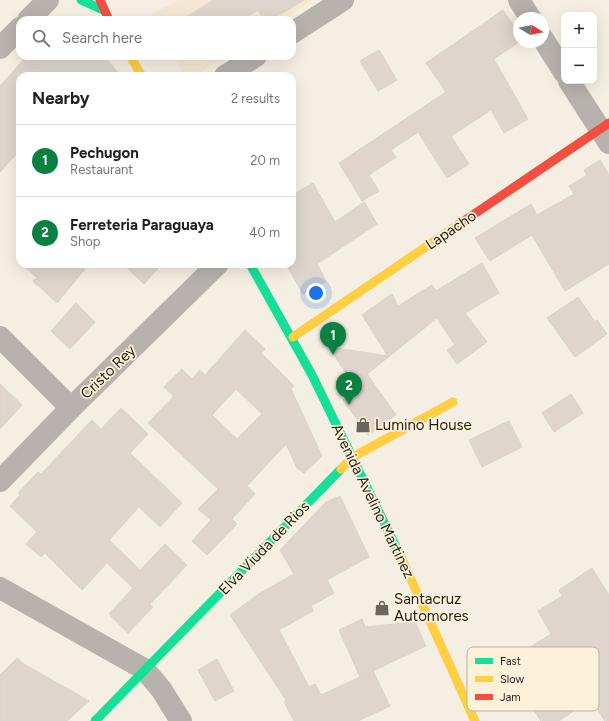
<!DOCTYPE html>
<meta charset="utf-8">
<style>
body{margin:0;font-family:Figtree,sans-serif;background:#f6f6f6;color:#202124}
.controls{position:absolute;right:12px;top:12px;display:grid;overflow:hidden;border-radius:8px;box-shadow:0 4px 16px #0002}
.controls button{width:36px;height:36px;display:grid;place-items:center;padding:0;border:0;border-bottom:1px solid #e0e0e0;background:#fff;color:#202124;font:20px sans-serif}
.compass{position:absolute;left:513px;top:12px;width:36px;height:36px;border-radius:50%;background:#fff;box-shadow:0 4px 16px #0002;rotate:100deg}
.you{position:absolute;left:316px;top:293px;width:14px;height:14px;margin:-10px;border:3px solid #fff;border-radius:50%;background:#1a73e8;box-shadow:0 0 0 6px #1a73e833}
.badge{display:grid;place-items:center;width:26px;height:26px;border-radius:50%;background:#0b8043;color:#fff;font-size:13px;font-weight:700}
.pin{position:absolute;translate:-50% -33px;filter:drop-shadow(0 1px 2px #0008)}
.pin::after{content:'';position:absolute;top:21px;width:14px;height:12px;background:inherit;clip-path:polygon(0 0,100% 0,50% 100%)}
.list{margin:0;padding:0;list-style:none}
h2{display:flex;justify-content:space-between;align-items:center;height:52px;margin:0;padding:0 16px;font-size:17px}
h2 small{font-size:13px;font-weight:400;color:#757577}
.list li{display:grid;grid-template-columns:26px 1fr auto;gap:12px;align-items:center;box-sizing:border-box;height:72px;padding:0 16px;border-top:1px solid #e0e0e0}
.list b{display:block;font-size:15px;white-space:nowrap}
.list p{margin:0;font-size:13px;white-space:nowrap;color:#757577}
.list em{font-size:13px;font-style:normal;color:#757577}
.icon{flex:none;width:22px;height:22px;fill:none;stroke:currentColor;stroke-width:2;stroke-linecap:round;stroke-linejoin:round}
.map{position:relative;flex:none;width:609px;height:721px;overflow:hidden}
.search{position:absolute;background:#fff;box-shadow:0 4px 16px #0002;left:16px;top:16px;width:280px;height:44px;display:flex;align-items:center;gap:10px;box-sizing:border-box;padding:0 14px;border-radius:12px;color:#757577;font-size:15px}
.panel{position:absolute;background:#fff;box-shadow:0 4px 16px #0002;left:16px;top:72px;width:280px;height:196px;border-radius:12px}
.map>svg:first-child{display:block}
.built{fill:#f4e8d3}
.building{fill:#dfd5cc;stroke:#dbd2cb;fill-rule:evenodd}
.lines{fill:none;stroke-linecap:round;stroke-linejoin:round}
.street{stroke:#b7b2ab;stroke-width:22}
.fast{stroke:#16e098;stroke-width:9}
.slow{stroke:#ffcf43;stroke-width:9}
.jam{stroke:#f24e42;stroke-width:9}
.labels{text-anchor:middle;stroke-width:3.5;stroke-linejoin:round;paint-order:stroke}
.street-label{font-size:15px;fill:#211d15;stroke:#fdf1da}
.poi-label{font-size:15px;fill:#211d15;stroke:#fdf1da;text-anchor:start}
.key{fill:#fdf1da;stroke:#bbb19f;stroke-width:1}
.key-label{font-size:11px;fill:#211d15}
</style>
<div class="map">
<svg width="609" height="721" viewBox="0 0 609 721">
<rect width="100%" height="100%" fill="#f5eee2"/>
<g class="built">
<polygon points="179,0 313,0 282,20 155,20 152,14"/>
<polygon points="174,56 225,56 194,76 184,76"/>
</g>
<g class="building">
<polygon points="214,0 304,0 270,20 264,20 258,10 242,20 181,20"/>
<polygon points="503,10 519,34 519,42 494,59 528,119 504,133 491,110 451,136 469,164 447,178 418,132 391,150 396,157 369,175 379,191 362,201 339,163 446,92 426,63"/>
<polygon points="379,50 397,80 378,91 360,61"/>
<polygon points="27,56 104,56 121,76 20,76 20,150 0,172 0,86"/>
<polygon points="600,160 609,175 609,264 565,291 532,235 490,261 475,238 531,204 537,215 574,194 569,186 587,175 584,170"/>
<polygon points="313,183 335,222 364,202 377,224 317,264 326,281 303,294 286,264 292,264 292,195"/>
<polygon points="482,263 499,293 465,313 487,342 457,364 447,350 455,345 437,318 367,374 396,415 368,435 343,400 357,390 329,347 388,356 362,315 392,294 398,306 432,285 436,291"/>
<polygon points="22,264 89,264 57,303 33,281 37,278"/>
<polygon points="123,264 162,264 144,284"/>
<polygon points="578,297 595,322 597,320 607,334 575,357 547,318"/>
<polygon points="76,303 95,322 70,349 51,331"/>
<path d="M245,330L265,349L261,353L294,386L291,389L322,456L304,473L297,468L286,444L247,486L255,494L232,519L237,524L207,555L192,541L211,520L198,509L218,489L148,423L174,396L164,387L182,369L192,379L200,370L205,375ZM236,389L262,414L237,439L212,415Z"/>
<polygon points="0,384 22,405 0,429"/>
<polygon points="571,394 583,413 554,432 542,413"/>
<polygon points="121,408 148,434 130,453 182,503 160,527 139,507 109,540 140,570 165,544 187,565 150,604 153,607 128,633 109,614 133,588 107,563 82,590 45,553 41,557 26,544 37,532 10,506 20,495 18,493 38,472 41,474 92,420 101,429"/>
<polygon points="509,421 522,447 482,467 469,440"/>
<polygon points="340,496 369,557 327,580 334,593 311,606 313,611 279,630 309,687 315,684 321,695 373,671 390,706 358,721 294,721 284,702 286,700 230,615 260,593 294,574 280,550 326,502"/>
<polygon points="592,568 609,595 609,721 605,721 591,699 559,721 541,721 504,664 551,634 538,611 562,596 559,590"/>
<polygon points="362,619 365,627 415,622 426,646 360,677 339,630"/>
<polygon points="17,658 24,664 89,701 67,721 0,721 0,675"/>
<polygon points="217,659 234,691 215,701 198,670"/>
</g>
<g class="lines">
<g class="street">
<polyline points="519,0 530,18"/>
<polyline points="28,20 48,0"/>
<polyline points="292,33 343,0"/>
<polyline points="543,39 564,72"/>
<polyline points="0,48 20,28"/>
<polyline points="225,76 256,56"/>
<polyline points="569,81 609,143"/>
<polyline points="0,337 71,408"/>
<polyline points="0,481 71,408 218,264"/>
<polyline points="0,588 144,669 161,689 181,721"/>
</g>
<g class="fast">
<polyline points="81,0 103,10"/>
<polyline points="250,264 312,375 401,557"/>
<polyline points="95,721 341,469"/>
</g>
<g class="slow">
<polyline points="130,56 142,76"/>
<polyline points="293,337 458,225"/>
<polyline points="341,469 353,457 453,402"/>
<polyline points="401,557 475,721"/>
</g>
<g class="jam">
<polyline points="100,0 109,20"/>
<polyline points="458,225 609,123"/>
</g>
</g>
<defs>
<g id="shop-bare" transform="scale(1.2)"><path d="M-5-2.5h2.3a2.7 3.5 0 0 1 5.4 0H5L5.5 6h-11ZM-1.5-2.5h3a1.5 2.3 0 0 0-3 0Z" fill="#6b665d" stroke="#fdf1da" stroke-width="2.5" paint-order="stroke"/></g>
</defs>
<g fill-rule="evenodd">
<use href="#shop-bare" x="363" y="425"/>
<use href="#shop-bare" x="382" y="608"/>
</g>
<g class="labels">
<g class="street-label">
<text transform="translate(451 230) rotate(-34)" y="5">Lapacho</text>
<text transform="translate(108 372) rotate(-44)" y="5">Cristo Rey</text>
<text transform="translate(373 501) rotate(64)" y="5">Avenida Avelino Martinez</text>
<text transform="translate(264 548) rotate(-46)" y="5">Elva Viuda de Rios</text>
</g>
<g class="poi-label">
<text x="375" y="430">Lumino House</text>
<text x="394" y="604">Santacruz<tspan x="394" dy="17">Automores</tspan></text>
</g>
</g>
<rect x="467" y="647" width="132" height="64" rx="6" class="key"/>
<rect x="475" y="658" width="18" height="6" fill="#16e098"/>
<rect x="475" y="676" width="18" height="6" fill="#ffcf43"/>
<rect x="475" y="694" width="18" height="6" fill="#f24e42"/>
<g class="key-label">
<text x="500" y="665">Fast</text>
<text x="500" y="683">Slow</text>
<text x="500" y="701">Jam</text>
</g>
</svg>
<div class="controls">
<button>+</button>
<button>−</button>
</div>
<svg class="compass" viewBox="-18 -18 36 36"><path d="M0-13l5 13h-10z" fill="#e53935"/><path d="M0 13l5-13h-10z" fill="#757577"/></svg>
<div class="you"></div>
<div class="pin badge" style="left:333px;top:355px">1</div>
<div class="pin badge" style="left:349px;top:405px">2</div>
<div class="search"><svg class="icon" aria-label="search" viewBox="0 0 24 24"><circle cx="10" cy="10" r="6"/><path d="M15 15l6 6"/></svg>Search here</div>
<section class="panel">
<h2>Nearby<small>2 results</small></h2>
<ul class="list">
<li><span class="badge">1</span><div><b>Pechugon</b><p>Restaurant</p></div><em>20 m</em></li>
<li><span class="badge">2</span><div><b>Ferreteria Paraguaya</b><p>Shop</p></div><em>40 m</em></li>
</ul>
</section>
</div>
